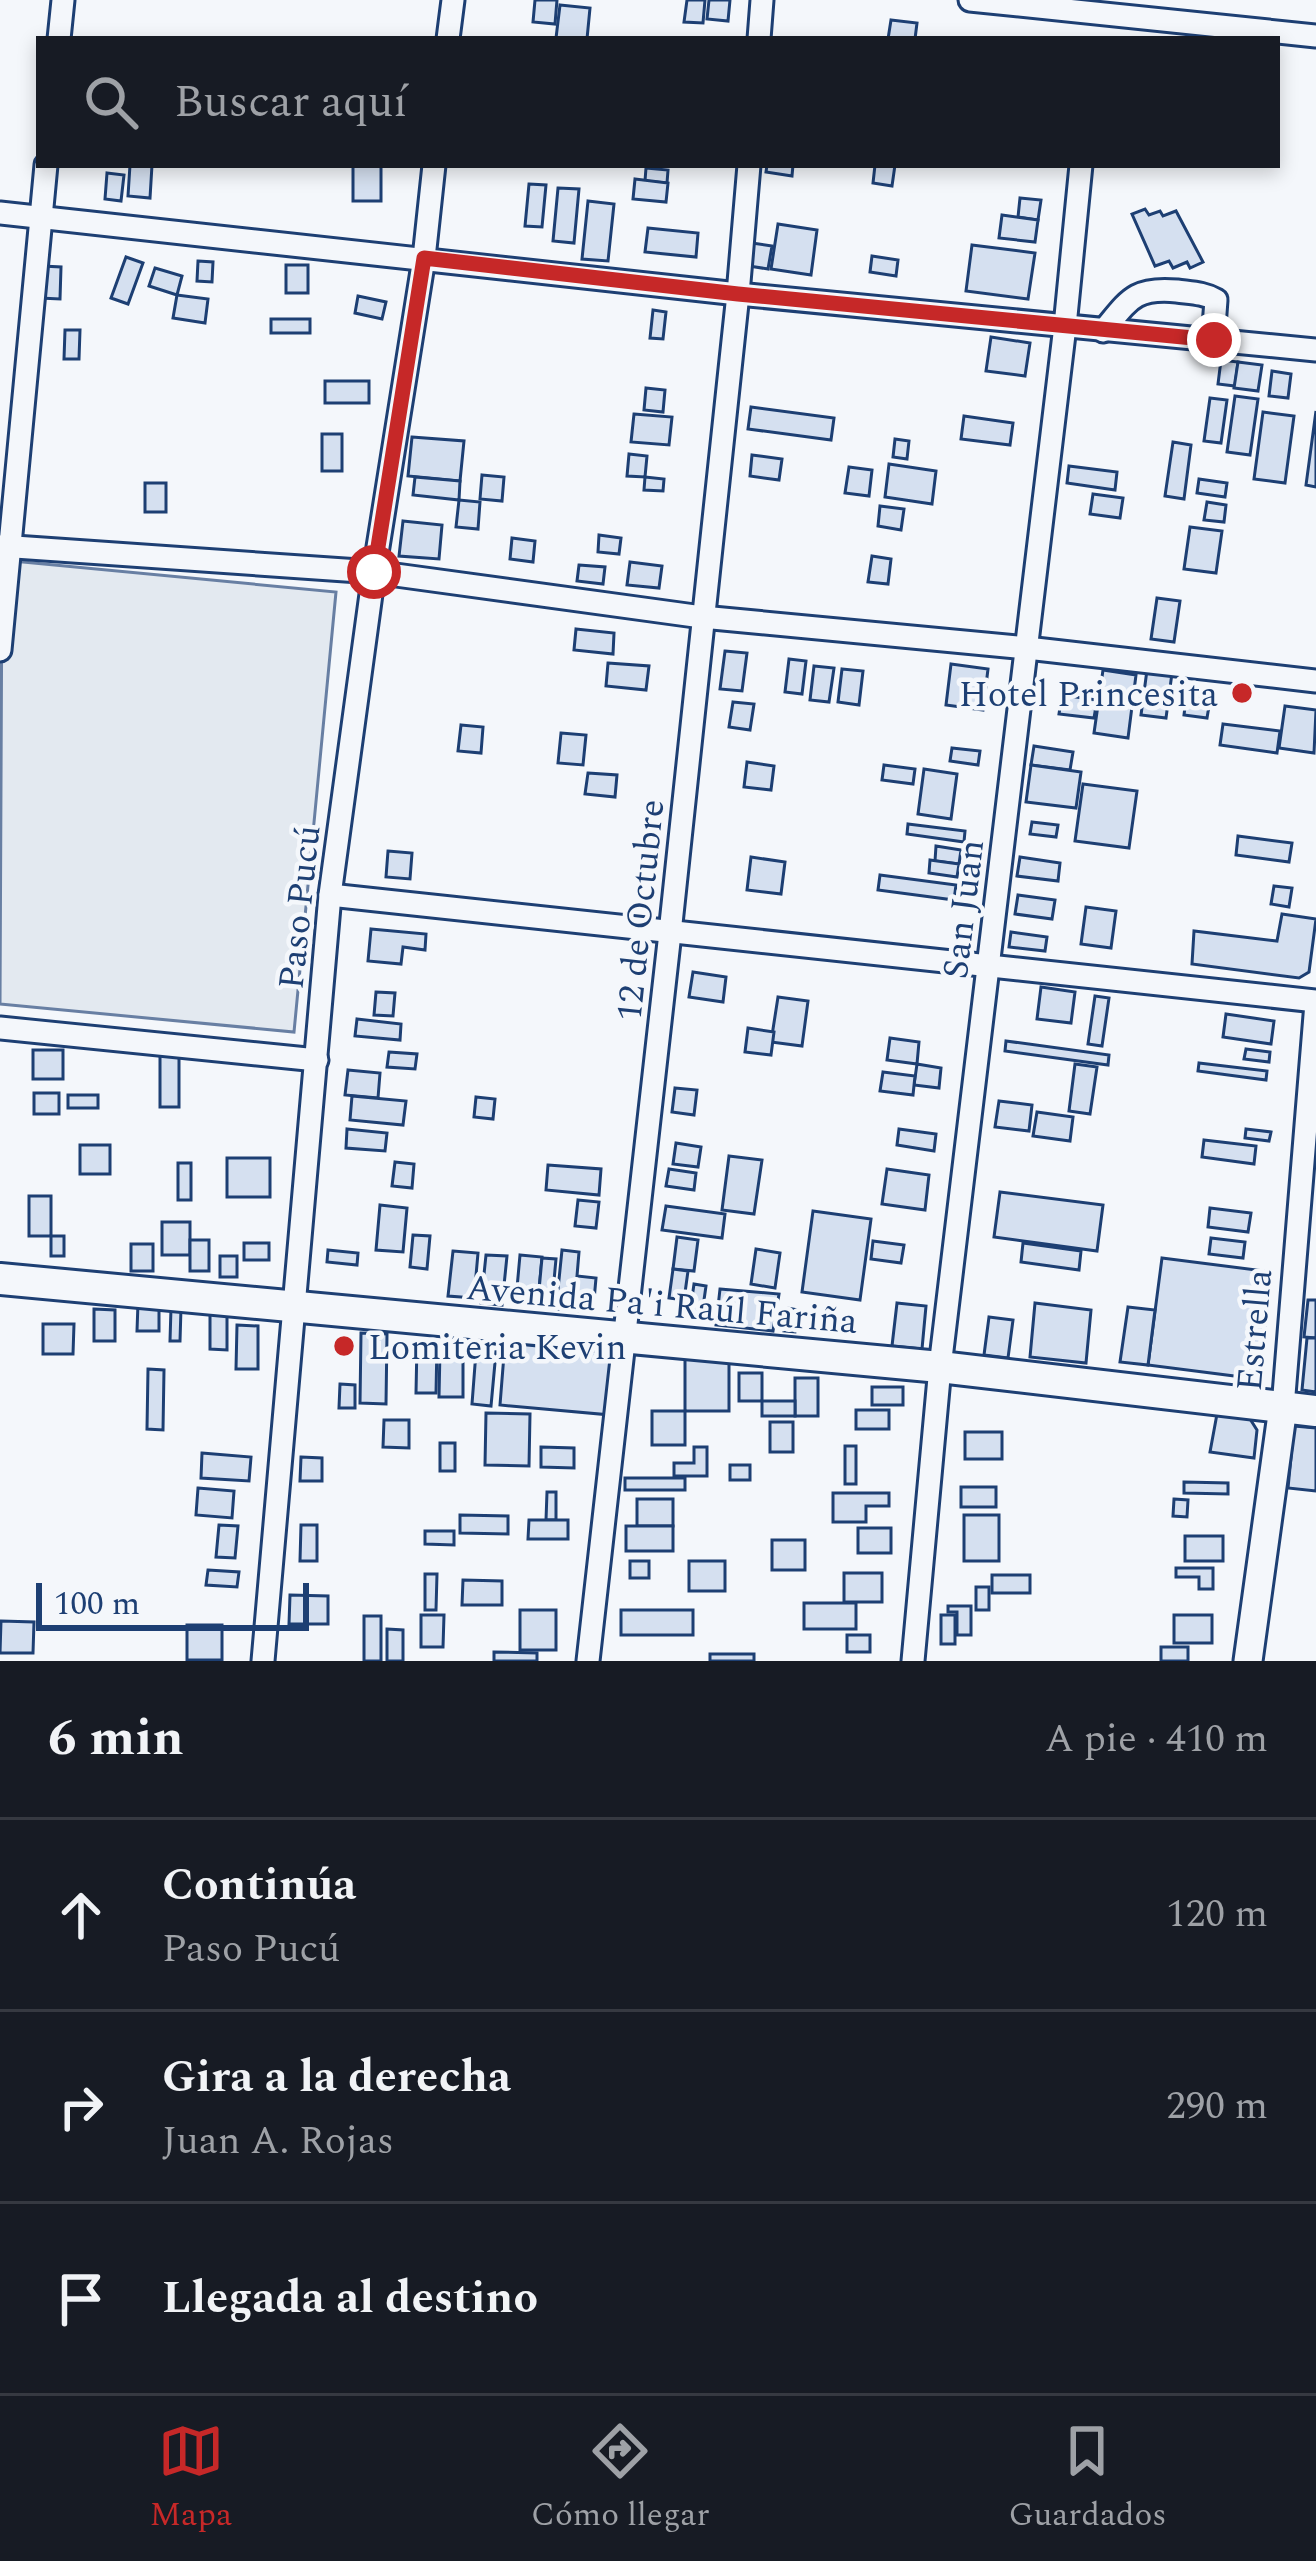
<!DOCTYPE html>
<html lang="es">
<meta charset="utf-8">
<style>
body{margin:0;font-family:Spectral,serif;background:#20242c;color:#f1f3f6}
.scale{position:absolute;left:36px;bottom:30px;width:273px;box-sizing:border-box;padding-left:12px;border:6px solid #1d3f73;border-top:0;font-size:33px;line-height:42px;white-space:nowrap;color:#1d3f73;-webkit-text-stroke:9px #f4f7fb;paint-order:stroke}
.stop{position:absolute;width:36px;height:36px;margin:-27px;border:9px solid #c62828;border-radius:50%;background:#fff}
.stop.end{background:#c62828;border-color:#fff;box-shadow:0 3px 12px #0008}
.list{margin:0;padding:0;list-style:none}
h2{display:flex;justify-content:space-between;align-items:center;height:156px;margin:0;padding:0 48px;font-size:51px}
h2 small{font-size:39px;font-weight:400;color:#9ea1a6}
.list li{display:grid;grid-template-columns:78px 1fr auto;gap:36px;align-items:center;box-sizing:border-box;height:192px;padding:0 48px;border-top:3px solid #363941}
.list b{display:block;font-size:45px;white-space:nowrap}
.list p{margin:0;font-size:39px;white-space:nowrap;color:#9ea1a6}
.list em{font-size:39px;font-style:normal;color:#9ea1a6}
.icon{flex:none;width:66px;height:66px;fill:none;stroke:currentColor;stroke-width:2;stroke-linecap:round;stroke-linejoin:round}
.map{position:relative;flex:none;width:1316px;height:1661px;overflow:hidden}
.search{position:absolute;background:#171b24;box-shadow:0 6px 18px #0003;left:36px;right:36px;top:36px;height:132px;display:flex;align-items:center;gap:30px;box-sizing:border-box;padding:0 42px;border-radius:0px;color:#9ea1a6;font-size:45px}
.sheet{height:732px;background:#171b24}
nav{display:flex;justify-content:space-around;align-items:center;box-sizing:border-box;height:168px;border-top:3px solid #363941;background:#171b24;font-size:33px;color:#9ea1a6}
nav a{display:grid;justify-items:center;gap:6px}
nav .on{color:#c62828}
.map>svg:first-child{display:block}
.green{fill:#e3e9f0;stroke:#687fa3;stroke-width:3}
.building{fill:#d5e0f0;stroke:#1d3f73;stroke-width:3}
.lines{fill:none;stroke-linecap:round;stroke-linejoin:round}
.minor-casing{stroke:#1d3f73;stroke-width:27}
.major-casing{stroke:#1d3f73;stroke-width:33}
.highway-casing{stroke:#1d3f73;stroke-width:36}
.minor{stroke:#f4f7fb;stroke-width:21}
.major{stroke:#f4f7fb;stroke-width:27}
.highway{stroke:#f4f7fb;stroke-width:30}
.route{stroke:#c62828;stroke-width:15}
.poi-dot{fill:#c62828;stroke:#f4f7fb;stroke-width:4.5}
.labels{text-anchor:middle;stroke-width:9;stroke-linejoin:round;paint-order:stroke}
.poi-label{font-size:36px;fill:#1d3f73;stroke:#f4f7fb;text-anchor:end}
.street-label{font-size:36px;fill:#1d3f73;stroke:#f4f7fb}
</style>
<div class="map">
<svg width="1316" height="1661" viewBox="0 0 1316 1661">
<rect width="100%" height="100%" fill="#f4f7fb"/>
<polygon class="green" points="2,560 336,592 294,1032 0,1004"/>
<g class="building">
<polygon points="535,0 557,0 555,24 533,22"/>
<polygon points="687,0 705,0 703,23 684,22"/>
<polygon points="709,0 730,0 728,21 707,19"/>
<polygon points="560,5 590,8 587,39 556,38"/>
<polygon points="891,20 917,23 915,39 888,39"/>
<polygon points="130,165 152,165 150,198 128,196"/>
<rect x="353" y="165" width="28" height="36"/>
<polygon points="767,165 793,165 792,176 766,172"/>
<polygon points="875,165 895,165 892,186 873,183"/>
<polygon points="646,168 668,170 667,183 645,181"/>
<polygon points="107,173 124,175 121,201 105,199"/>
<polygon points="635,179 668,183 666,202 633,199"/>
<polygon points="529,184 546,185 542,227 525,226"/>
<polygon points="558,188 579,189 574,243 553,241"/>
<polygon points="1020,198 1041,200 1038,220 1018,217"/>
<polygon points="588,201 614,204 608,261 582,259"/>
<polygon points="1145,209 1149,215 1160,211 1163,216 1176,211 1203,262 1190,268 1187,262 1173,268 1169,261 1155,266 1132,214"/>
<polygon points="1002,215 1038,220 1035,242 999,238"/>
<polygon points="778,224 817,230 811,275 771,269"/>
<polygon points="648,228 698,233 696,257 645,252"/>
<polygon points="752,243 772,246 768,269 749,266"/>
<polygon points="972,245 1035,253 1028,299 966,291"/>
<polygon points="872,256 898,260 896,276 870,272"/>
<polygon points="126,257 143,263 128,304 111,298"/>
<polygon points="198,261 213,262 212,282 197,281"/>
<rect x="286" y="265" width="22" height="28"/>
<polygon points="42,266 61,267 60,299 40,298"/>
<polygon points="155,268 182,276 177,295 149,286"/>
<polygon points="177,295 208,299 205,323 173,318"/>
<polygon points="358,296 386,302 382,319 355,313"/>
<polygon points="653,310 666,312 663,339 650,338"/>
<rect x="271" y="319" width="39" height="14"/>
<polygon points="65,330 80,330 79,359 64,359"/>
<polygon points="991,337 1030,343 1025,376 986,371"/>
<polygon points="1221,360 1238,362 1235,386 1218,384"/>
<polygon points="1238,362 1262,365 1258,391 1234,388"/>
<polygon points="1272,371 1291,374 1288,398 1269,396"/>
<rect x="325" y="381" width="44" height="22"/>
<polygon points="646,388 665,390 663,412 644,410"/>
<polygon points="1235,396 1258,399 1250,455 1227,452"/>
<polygon points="1210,398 1227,400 1221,443 1204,441"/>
<polygon points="751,407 834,418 831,440 748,429"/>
<polygon points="1316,411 1316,487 1306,485"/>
<polygon points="1263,412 1294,416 1285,483 1254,479"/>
<polygon points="634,414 672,417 669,445 631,442"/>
<polygon points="964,416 1013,423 1010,445 961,439"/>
<rect x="322" y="434" width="20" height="37"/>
<polygon points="412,437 464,441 460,481 408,476"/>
<polygon points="895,439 909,441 907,459 893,457"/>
<polygon points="1173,442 1191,445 1184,499 1165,496"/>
<polygon points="629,454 647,456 645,477 627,476"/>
<polygon points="752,455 782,459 779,480 750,476"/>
<polygon points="889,464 936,471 932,504 885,497"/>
<polygon points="1069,466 1117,472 1115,490 1067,483"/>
<polygon points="849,467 872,470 869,496 845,493"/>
<polygon points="482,475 504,477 502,501 480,499"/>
<polygon points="415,477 460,481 459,500 413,495"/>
<polygon points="645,477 664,479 663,491 644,490"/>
<polygon points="1199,479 1227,483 1225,497 1197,493"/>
<rect x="145" y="483" width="21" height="29"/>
<polygon points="1093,494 1123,498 1120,518 1090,514"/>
<polygon points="459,500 480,502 478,529 456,527"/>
<polygon points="1207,502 1226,505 1224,522 1204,520"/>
<polygon points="880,506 904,509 901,530 878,526"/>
<polygon points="403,521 442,525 439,559 399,556"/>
<polygon points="1190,527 1222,531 1216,573 1184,569"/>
<polygon points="599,535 621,538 619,554 598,552"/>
<polygon points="512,538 535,541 533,562 510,559"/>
<polygon points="872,556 891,559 888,584 868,582"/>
<polygon points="630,562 662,566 659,588 627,585"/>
<polygon points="579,565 605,567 603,584 577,581"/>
<polygon points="1157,598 1180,601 1174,642 1151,639"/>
<polygon points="576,629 614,633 613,654 574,650"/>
<polygon points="725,651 747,653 742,691 720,689"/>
<polygon points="789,659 806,661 802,694 785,692"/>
<polygon points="608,663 649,666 646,690 606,686"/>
<polygon points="951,664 988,669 983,710 946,705"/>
<polygon points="814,666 834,668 829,702 810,700"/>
<polygon points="842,669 863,671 859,705 838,702"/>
<polygon points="1103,670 1136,675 1128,738 1094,733"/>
<polygon points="1147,670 1172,673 1166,718 1141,715"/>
<polygon points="1187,691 1211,694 1207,718 1184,715"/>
<polygon points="1062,695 1097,700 1094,718 1059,714"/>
<polygon points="733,702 754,704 750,730 729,727"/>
<polygon points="1285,706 1316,710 1314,753 1279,748"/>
<polygon points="1223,724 1280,731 1277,753 1220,745"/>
<polygon points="461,725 483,727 481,753 458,751"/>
<polygon points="561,733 586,735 583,765 558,763"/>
<polygon points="1034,746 1073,752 1070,770 1031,765"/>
<polygon points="952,748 980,751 978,765 950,761"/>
<polygon points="747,762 774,766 771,790 744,787"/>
<polygon points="884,765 915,769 913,784 882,780"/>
<polygon points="1031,765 1081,772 1076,808 1026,802"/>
<polygon points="924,769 957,774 951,819 918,814"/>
<polygon points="588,773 617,775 615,797 585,794"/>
<polygon points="1083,784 1137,791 1129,848 1075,841"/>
<polygon points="1032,822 1058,825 1056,837 1030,834"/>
<polygon points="908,824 965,831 964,842 907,834"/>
<polygon points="1238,836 1292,843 1289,862 1236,855"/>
<polygon points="936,846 961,850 959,864 935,861"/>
<polygon points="388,851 412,853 410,879 386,877"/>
<polygon points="751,857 785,862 781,894 747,890"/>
<polygon points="1020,857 1060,863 1058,881 1017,876"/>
<polygon points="930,860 959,864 957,877 929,873"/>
<polygon points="880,875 956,885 954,900 878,890"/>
<polygon points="1274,886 1292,888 1289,907 1271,904"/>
<polygon points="1018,895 1055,900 1052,919 1015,914"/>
<polygon points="1086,907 1116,911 1111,948 1081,944"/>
<polygon points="1282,914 1316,919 1309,972 1299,978 1192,964 1194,931 1277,941"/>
<polygon points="371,929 426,934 425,950 403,947 401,964 368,961"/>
<polygon points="1011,932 1047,937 1045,951 1009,947"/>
<polygon points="693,972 726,977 723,1002 689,997"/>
<polygon points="1041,987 1075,992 1071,1023 1037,1019"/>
<polygon points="376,992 395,993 393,1016 374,1015"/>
<polygon points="1095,996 1109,998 1102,1046 1088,1044"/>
<polygon points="778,997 808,1001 802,1046 771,1042"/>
<polygon points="1226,1014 1274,1021 1271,1044 1223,1037"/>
<polygon points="357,1019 401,1024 400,1040 355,1036"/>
<polygon points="748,1028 774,1032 771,1055 745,1052"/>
<polygon points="890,1038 919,1042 917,1064 887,1060"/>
<polygon points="1006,1041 1109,1055 1108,1065 1005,1051"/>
<polygon points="1246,1049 1270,1052 1269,1062 1244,1059"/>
<rect x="33" y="1050" width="30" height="29"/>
<polygon points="389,1052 417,1054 415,1069 387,1067"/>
<rect x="160" y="1054" width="19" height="53"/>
<polygon points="1199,1063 1267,1071 1266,1080 1198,1071"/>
<polygon points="917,1064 941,1068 939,1088 914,1085"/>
<polygon points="1075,1064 1097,1067 1090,1114 1069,1111"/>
<polygon points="348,1070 380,1073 378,1098 345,1095"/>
<polygon points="883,1072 915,1076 913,1095 880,1091"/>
<polygon points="675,1088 697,1090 694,1115 672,1112"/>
<rect x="34" y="1093" width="25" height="21"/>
<rect x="68" y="1095" width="30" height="13"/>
<polygon points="352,1096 406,1101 403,1125 350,1120"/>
<polygon points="476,1097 495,1099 493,1119 474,1117"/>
<polygon points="999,1101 1032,1105 1029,1131 995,1127"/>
<polygon points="1037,1112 1073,1117 1070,1141 1033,1136"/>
<polygon points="347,1129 387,1133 385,1151 346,1148"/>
<polygon points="899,1129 936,1134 934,1151 897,1145"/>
<polygon points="1246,1129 1271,1132 1269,1141 1245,1138"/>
<polygon points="1204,1140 1256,1146 1254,1164 1202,1157"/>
<polygon points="676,1143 701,1147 698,1167 673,1164"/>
<rect x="80" y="1145" width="30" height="29"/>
<polygon points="729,1156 762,1160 754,1214 722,1210"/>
<rect x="227" y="1158" width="43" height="39"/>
<polygon points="395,1162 414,1164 412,1188 392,1186"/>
<rect x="178" y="1163" width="13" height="37"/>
<polygon points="548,1165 601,1169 599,1195 546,1190"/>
<polygon points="669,1169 696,1173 694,1190 666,1186"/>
<polygon points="887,1169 929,1175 925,1210 882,1204"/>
<polygon points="1000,1192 1103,1205 1097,1251 994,1237"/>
<rect x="29" y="1196" width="22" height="40"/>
<polygon points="578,1200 599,1202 596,1228 575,1226"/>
<polygon points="380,1205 407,1208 403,1252 376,1250"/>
<polygon points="666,1206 725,1214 722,1238 662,1230"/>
<polygon points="1210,1208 1251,1213 1248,1232 1208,1227"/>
<polygon points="813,1211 871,1219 860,1300 802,1292"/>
<rect x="162" y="1222" width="28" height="33"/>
<polygon points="413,1235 430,1236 427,1269 410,1267"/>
<rect x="51" y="1236" width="13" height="20"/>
<polygon points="677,1237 698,1240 694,1271 673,1269"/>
<polygon points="1211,1238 1245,1242 1243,1258 1209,1254"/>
<rect x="190" y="1240" width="19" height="31"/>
<polygon points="873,1241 904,1245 901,1263 871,1259"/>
<rect x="244" y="1243" width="25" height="17"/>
<polygon points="1023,1243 1081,1251 1079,1270 1021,1262"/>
<rect x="131" y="1244" width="22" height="27"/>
<polygon points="756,1249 780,1253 775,1288 751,1284"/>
<polygon points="328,1250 358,1253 357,1265 327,1262"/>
<polygon points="562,1250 579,1252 577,1276 596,1278 593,1312 556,1309"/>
<polygon points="453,1251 478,1253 474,1298 448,1296"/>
<polygon points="486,1255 507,1256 502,1305 481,1303"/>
<polygon points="520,1255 542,1257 538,1301 516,1299"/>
<rect x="220" y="1256" width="17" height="21"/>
<polygon points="542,1258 556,1259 552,1302 538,1301"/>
<polygon points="1162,1258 1272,1272 1258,1379 1148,1365"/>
<polygon points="673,1269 688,1271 684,1300 669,1298"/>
<polygon points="694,1284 706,1286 701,1321 689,1319"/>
<polygon points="720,1289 779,1294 773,1331 716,1325"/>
<polygon points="1308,1300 1316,1300 1316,1338 1304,1337"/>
<polygon points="138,1303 159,1303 159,1331 137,1331"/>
<polygon points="897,1303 926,1306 922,1349 892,1346"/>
<polygon points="1035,1303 1091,1310 1086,1363 1030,1357"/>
<polygon points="1128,1307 1155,1310 1148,1365 1120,1362"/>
<polygon points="171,1308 181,1308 180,1341 170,1341"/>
<polygon points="787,1308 798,1310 795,1332 784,1331"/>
<polygon points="94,1309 115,1310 115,1341 94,1341"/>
<polygon points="210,1314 227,1314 227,1350 210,1349"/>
<polygon points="989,1317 1013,1320 1008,1358 984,1355"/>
<polygon points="43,1324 74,1324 73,1354 43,1354"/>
<polygon points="237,1325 258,1326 258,1369 236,1369"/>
<polygon points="361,1333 387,1334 386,1404 360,1403"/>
<polygon points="1307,1338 1316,1338 1316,1392 1302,1390"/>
<polygon points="477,1339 497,1341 491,1406 472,1404"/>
<polygon points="505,1342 616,1352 611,1415 500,1405"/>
<polygon points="417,1343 437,1344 436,1393 416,1393"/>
<polygon points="440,1350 463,1350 463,1397 439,1397"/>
<rect x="685" y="1359" width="44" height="52"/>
<polygon points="148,1369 164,1370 163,1430 147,1429"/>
<rect x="739" y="1373" width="23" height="28"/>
<rect x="795" y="1378" width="23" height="38"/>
<polygon points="340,1384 355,1385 355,1408 339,1408"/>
<rect x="872" y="1387" width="31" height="18"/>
<rect x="762" y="1401" width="33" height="15"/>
<rect x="856" y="1410" width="33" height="19"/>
<rect x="652" y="1411" width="33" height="34"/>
<polygon points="486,1413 530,1414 529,1466 485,1465"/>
<polygon points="1217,1414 1250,1419 1257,1430 1254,1458 1210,1452"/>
<polygon points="384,1420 409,1420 409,1448 383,1447"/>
<rect x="770" y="1422" width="23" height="30"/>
<polygon points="1294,1426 1316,1428 1316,1491 1288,1488"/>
<rect x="965" y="1432" width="37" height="27"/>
<rect x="440" y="1443" width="15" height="28"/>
<rect x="845" y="1446" width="11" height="38"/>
<polygon points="541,1447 574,1448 574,1468 541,1467"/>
<polygon points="694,1447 707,1447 707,1476 674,1476 674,1463 694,1463"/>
<polygon points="202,1453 251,1457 249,1481 201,1478"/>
<polygon points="301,1457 322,1458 322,1481 300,1481"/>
<rect x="730" y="1465" width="20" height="15"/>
<rect x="625" y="1478" width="60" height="12"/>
<polygon points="1184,1482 1228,1483 1228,1494 1184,1493"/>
<rect x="961" y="1487" width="35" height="20"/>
<polygon points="198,1488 234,1491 232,1518 196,1515"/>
<polygon points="547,1492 556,1492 556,1520 546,1520"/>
<polygon points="833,1493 889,1493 889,1506 866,1506 866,1522 833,1522"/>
<rect x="637" y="1499" width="36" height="27"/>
<polygon points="1174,1499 1188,1500 1187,1517 1173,1516"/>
<polygon points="460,1515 508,1516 508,1534 460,1533"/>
<rect x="964" y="1515" width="35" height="46"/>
<polygon points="529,1520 568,1520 568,1539 528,1539"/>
<polygon points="219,1525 238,1526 235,1558 216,1557"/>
<polygon points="301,1525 317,1525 317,1561 300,1561"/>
<rect x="626" y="1526" width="47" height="25"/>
<rect x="858" y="1528" width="33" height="25"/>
<polygon points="425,1531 454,1531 454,1545 425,1544"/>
<rect x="1185" y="1536" width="38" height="25"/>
<rect x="772" y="1540" width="33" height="30"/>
<rect x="630" y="1561" width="19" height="17"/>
<rect x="689" y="1561" width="36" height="30"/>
<polygon points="1176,1568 1213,1568 1213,1589 1199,1589 1199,1577 1176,1577"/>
<polygon points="208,1570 239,1572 237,1587 206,1585"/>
<rect x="844" y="1573" width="38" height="29"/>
<polygon points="425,1574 437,1574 436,1610 425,1610"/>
<rect x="992" y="1575" width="38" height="18"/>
<polygon points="463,1580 502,1581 502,1605 462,1605"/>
<rect x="976" y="1587" width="13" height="23"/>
<polygon points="290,1595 328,1596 328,1624 289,1624"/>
<rect x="804" y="1603" width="52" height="26"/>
<polygon points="948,1606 971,1606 971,1635 957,1635 957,1612 948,1612"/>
<rect x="520" y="1610" width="36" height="40"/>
<rect x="621" y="1610" width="72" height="25"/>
<polygon points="421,1615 444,1615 443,1647 421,1647"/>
<rect x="941" y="1615" width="14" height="29"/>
<rect x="1174" y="1615" width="38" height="28"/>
<rect x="364" y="1616" width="17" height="45"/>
<polygon points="1,1621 34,1622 33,1653 0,1653"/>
<rect x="187" y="1625" width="35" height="35"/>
<polygon points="387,1629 403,1630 403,1661 387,1661"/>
<rect x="847" y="1635" width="23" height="17"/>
<rect x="1161" y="1647" width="27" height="14"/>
<polygon points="494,1652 537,1653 537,1661 494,1661"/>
<rect x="710" y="1654" width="44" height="7"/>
</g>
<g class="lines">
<g class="minor-casing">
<g id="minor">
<polyline points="970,0 1316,36"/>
<polyline points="59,39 63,0"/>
<polyline points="448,39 453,0"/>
<polyline points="759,39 762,0"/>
<polyline points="0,213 738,294 1316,350"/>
<path d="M1103,331C1129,300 1134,287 1177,291C1192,293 1204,293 1216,300L1213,340"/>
<polyline points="0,546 374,572 702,617 1027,648 1316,681"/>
<polyline points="0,650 46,165"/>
<polyline points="330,895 1316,1001"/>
<polyline points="0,1028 317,1060"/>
<polyline points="1283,1407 1316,1003"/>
<polyline points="263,1661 330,895 374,572 424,258 434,165"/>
<polyline points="588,1661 670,933 738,294 749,165"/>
<polyline points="913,1661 940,1367 1065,326 1081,165"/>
</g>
</g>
<g class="major-casing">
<polyline id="major" points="1248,1661 1283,1407"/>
</g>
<g class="highway-casing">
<polyline id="highway" points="0,1279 940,1367 1316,1411"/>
</g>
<use href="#minor" class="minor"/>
<use href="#major" class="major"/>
<use href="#highway" class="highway"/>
</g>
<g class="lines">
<polyline class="route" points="374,572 424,258 738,294 1214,340"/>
</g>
<g class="poi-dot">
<circle cx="1242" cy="693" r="12"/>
<circle cx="344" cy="1346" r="12"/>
</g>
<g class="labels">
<g class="poi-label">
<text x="1218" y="706">Hotel Princesita</text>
<text x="368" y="1359" text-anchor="start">Lomiteria Kevin</text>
</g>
<g class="street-label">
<text transform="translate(298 907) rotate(-84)" y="13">Paso Pucú</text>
<text transform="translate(962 909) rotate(-83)" y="13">San Juan</text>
<text transform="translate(639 910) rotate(-84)" y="13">12 de Octubre</text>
<text transform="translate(662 1303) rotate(5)" y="13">Avenida Pa'i Raúl Fariña</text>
<text transform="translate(1253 1330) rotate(-85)" y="13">Estrella</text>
</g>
</g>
</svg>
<div class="scale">100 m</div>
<div class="stop" style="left:374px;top:572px"></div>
<div class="stop end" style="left:1214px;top:340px"></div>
<div class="search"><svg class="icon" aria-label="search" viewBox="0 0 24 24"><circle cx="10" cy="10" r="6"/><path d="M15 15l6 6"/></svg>Buscar aquí</div>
</div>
<section class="sheet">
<h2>6 min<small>A pie · 410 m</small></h2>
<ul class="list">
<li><svg class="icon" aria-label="ahead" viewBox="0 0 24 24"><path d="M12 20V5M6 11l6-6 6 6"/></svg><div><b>Continúa</b><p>Paso Pucú</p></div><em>120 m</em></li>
<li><svg class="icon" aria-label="right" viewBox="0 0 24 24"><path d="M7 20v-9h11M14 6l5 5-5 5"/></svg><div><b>Gira a la derecha</b><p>Juan A. Rojas</p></div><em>290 m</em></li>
<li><svg class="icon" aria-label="arrive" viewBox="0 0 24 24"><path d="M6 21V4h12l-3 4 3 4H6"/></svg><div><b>Llegada al destino</b></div></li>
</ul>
</section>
<nav>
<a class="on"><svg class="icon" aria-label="map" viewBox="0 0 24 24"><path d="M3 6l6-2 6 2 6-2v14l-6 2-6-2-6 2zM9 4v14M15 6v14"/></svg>Mapa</a>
<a><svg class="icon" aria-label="directions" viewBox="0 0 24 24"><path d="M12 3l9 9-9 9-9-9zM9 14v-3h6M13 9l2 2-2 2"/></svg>Cómo llegar</a>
<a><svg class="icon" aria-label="saved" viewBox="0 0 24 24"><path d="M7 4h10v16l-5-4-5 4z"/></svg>Guardados</a>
</nav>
